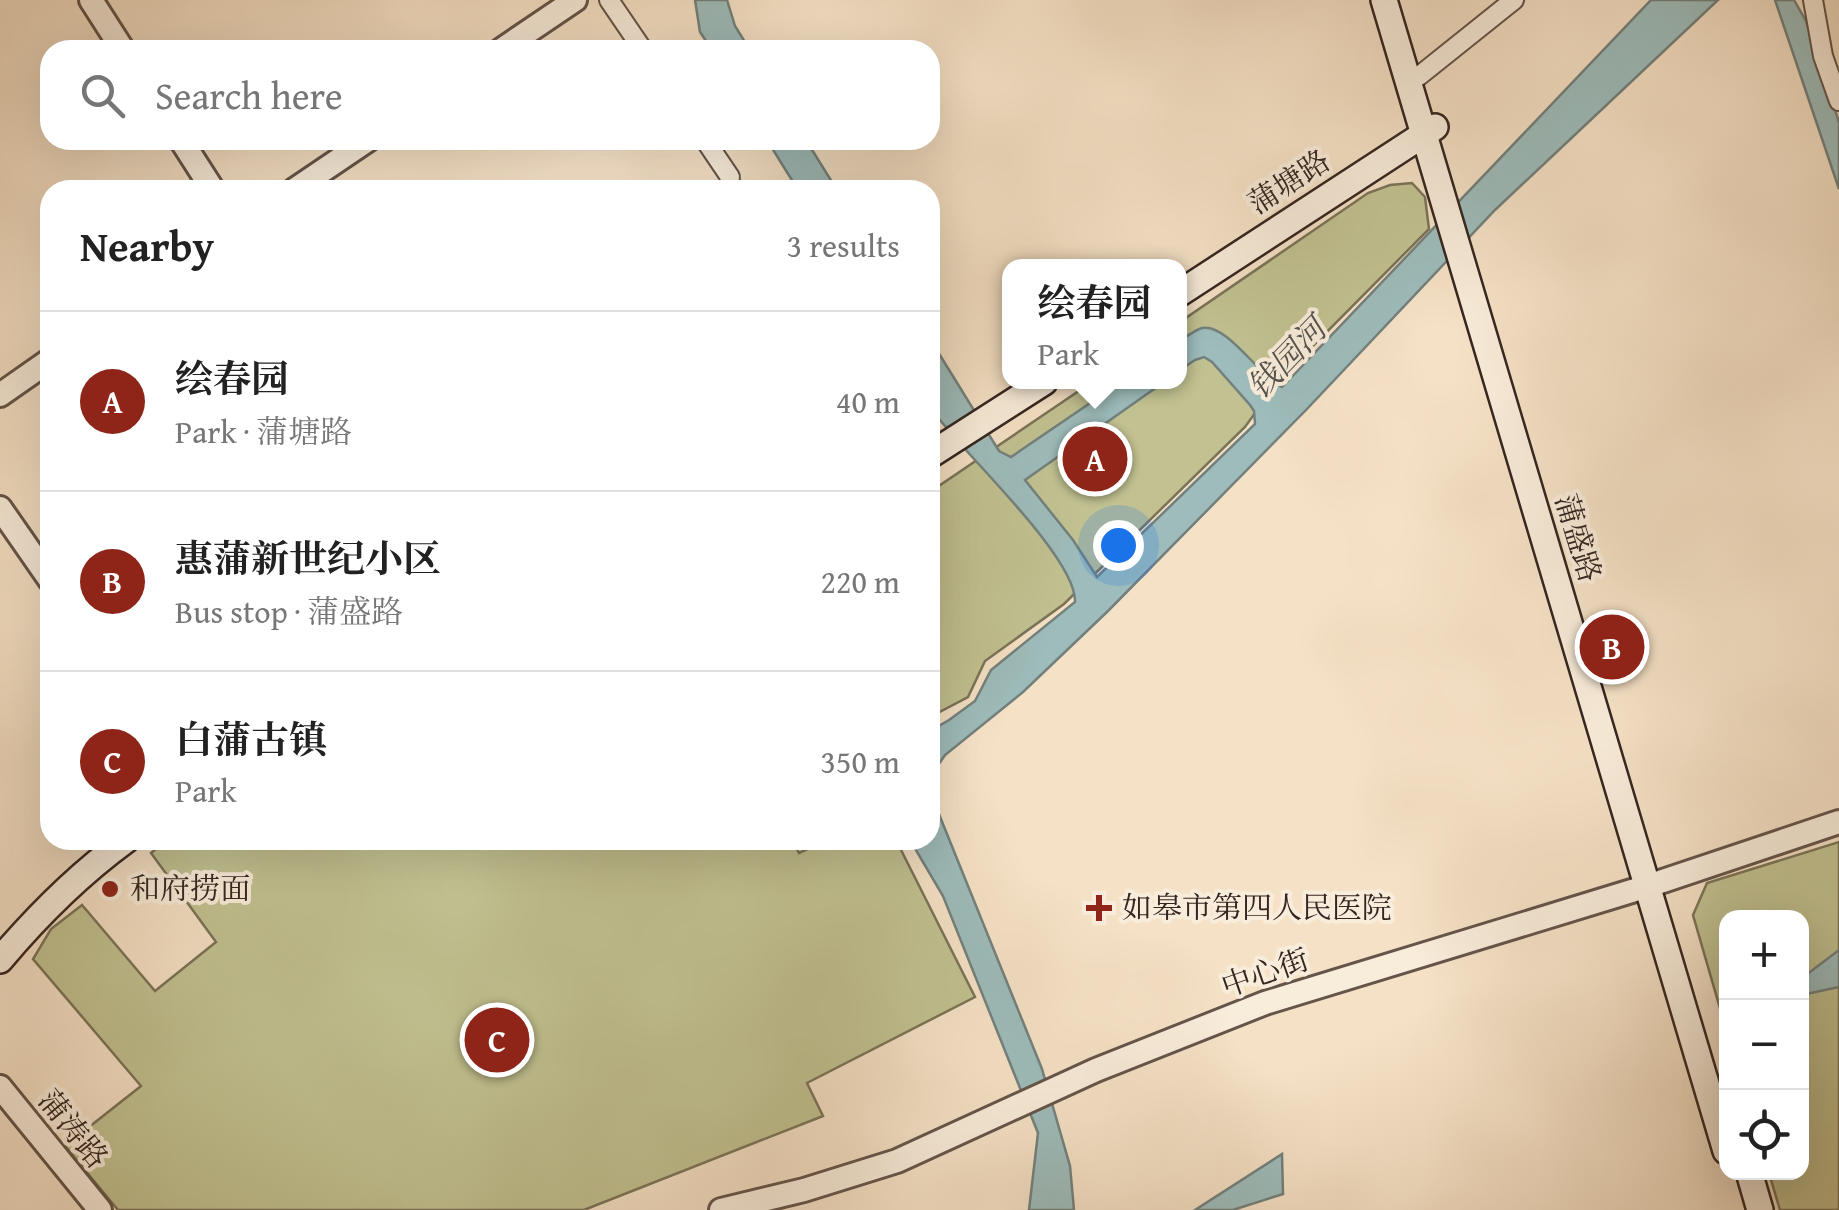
<!DOCTYPE html>
<meta charset="utf-8">
<style>
body{margin:0;font-family:"Gentium Book Plus","Noto Serif SC",serif;background:#f6f6f6;color:#222}
.controls{position:absolute;right:30px;bottom:30px;display:grid;overflow:hidden;border-radius:20px;box-shadow:0 10px 40px #0002}
.controls button{width:90px;height:90px;display:grid;place-items:center;padding:0;border:0;border-bottom:2px solid #e0e0e0;background:#fff;color:#222;font:50px sans-serif}
.you{position:absolute;left:1118px;top:545px;width:35px;height:35px;margin:-25px;border:8px solid #fff;border-radius:50%;background:#1a73e8;box-shadow:0 0 0 15px #1a73e833}
.badge{display:grid;place-items:center;width:65px;height:65px;border-radius:50%;background:#8f2418;color:#fff;font-size:32px;font-weight:700}
.pin{position:absolute;translate:-50% -50%;border:5px solid #fff;box-shadow:0 2px 10px #0006}
.popup{position:absolute;left:1002px;top:259px;width:185px;height:130px;box-sizing:border-box;display:grid;place-content:center;border-radius:20px;background:#fff;filter:drop-shadow(0 2px 8px #0005);font-size:32px;white-space:nowrap;color:#767676}
.popup b{font-size:38px;color:#222}
.popup::after{content:'';position:absolute;left:50%;top:100%;margin-left:-20px;border:20px solid transparent;border-top-color:#fff}
.list{margin:0;padding:0;list-style:none}
h2{display:flex;justify-content:space-between;align-items:center;height:130px;margin:0;padding:0 40px;font-size:42px}
h2 small{font-size:32px;font-weight:400;color:#767676}
.list li{display:grid;grid-template-columns:65px 1fr auto;gap:30px;align-items:center;box-sizing:border-box;height:180px;padding:0 40px;border-top:2px solid #e0e0e0}
.list b{display:block;font-size:38px;white-space:nowrap}
.list p{margin:0;font-size:32px;white-space:nowrap;color:#767676}
.list em{font-size:32px;font-style:normal;color:#767676}
.icon{flex:none;width:55px;height:55px;fill:none;stroke:currentColor;stroke-width:2;stroke-linecap:round;stroke-linejoin:round}
.map{position:relative;flex:none;width:1839px;height:1210px;overflow:hidden}
.search{position:absolute;background:#fff;box-shadow:0 10px 40px #0002;left:40px;top:40px;width:900px;height:110px;display:flex;align-items:center;gap:25px;box-sizing:border-box;padding:0 35px;border-radius:30px;color:#767676;font-size:38px}
.panel{position:absolute;background:#fff;box-shadow:0 10px 40px #0002;left:40px;top:180px;width:900px;height:670px;border-radius:30px}
.map>svg:first-child{display:block}
.green{fill:#c1c191;stroke:#7a7358;stroke-width:2.5}
.water{fill:#9dbcbb;stroke:#73807d;stroke-width:2.5}
.lines{fill:none;stroke-linecap:round;stroke-linejoin:round}
.minor-casing{stroke:#64544a;stroke-width:22}
.tertiary-casing{stroke:#64544a;stroke-width:28}
.secondary-casing{stroke:#342520;stroke-width:30}
.minor{stroke:#f8ecda;stroke-width:18}
.tertiary{stroke:#f8ecda;stroke-width:22}
.secondary{stroke:#f8ecda;stroke-width:25}
.poi-dot{fill:#8f2418;stroke:#f8ecda;stroke-width:4}
.labels{text-anchor:middle;stroke-width:8;stroke-linejoin:round;paint-order:stroke}
.street-label{font-size:30px;fill:#342520;stroke:#f8ecda}
.poi-label{font-size:30px;fill:#342520;stroke:#f8ecda;text-anchor:start}
.water-label{font-size:32px;font-style:italic;fill:#54524e;stroke:#f8ecda}
</style>
<div class="map">
<svg width="1839" height="1210" viewBox="0 0 1839 1210">
<rect width="100%" height="100%" fill="#f5e1c6"/>
<filter id="stains"><feTurbulence type="fractalNoise" baseFrequency=".002" numOctaves="4"/><feColorMatrix values="0 0 0 0 .2 0 0 0 0 .09 0 0 0 0 .02 0 0 0 .5 -.17"/></filter>
<radialGradient id="worn" r=".72"><stop offset=".6" stop-color="#630" stop-opacity="0"/><stop offset="1" stop-color="#630" stop-opacity=".3"/></radialGradient>
<g class="green">
<polygon points="1412,183 1425,197 1429,229 1279,380 1245,427 1064,604 985,661 968,697 930,717 930,492 1092,382 1180,382 1180,322 1368,193 1390,185"/>
<polygon points="167,840 792,840 799,853 826,840 896,840 975,997 807,1083 823,1116 584,1210 118,1210 65,1146 141,1086 33,959 51,929 82,905 155,991 216,942 151,853"/>
<polygon points="1839,842 1839,1210 1780,1210 1769,1173 1802,1172 1802,918 1726,918 1726,1029 1693,915 1707,883"/>
</g>
<g class="water">
<polygon points="695,0 727,0 735,26 750,50 712,50 700,32"/>
<path d="M1651,0H1718L1495,210L1307,409L1108,611L1023,692L945,755L930,777V731L949,720L975,701L991,670L1075,602C1077,563 985,473 957,440C949,429 933,416 930,402C926,383 930,359 930,339L999,451L1011,457L1121,382H1164L1025,480L1073,540L1097,577L1255,424L1254,411L1250,405L1212,362L1204,357L1195,360L1180,370V341C1186,337 1195,330 1202,328C1227,323 1259,376 1282,387Z"/>
<polygon points="1775,0 1794,0 1806,21 1839,122 1839,189"/>
<polygon points="767,140 806,140 837,190 798,190"/>
<polygon points="930,792 1042,1069 1070,1166 1074,1210 1029,1210 1038,1133 943,896 910,840 930,840"/>
<polygon points="1839,950 1839,987 1802,995 1802,978"/>
<polygon points="1282,1154 1283,1194 1233,1210 1195,1210"/>
</g>
<g class="lines">
<g class="minor-casing">
<g id="minor">
<polyline points="609,0 643,50"/>
<polyline points="1813,0 1823,56 1839,101"/>
<polyline points="1419,76 1514,0"/>
<polyline points="705,140 730,177 728,190"/>
</g>
</g>
<g class="tertiary-casing">
<g id="tertiary">
<polyline points="91,0 123,50"/>
<polyline points="501,50 575,0"/>
<polyline points="181,140 213,190"/>
<polyline points="294,190 368,140"/>
<polyline points="0,395 50,360"/>
<polyline points="0,508 50,580"/>
<polyline points="0,1087 100,1210"/>
<polyline points="721,1210 804,1190 897,1161 1096,1070 1265,1003 1648,886 1839,822"/>
</g>
</g>
<g class="secondary-casing">
<g id="secondary">
<polyline points="1384,0 1726,1151"/>
<polyline points="1180,293 1435,127"/>
<polyline points="930,455 1044,382"/>
<path d="M0,960C38,915 78,875 126,840"/>
<polyline points="1749,1172 1760,1210"/>
</g>
</g>
<use href="#minor" class="minor"/>
<use href="#tertiary" class="tertiary"/>
<use href="#secondary" class="secondary"/>
</g>
<g class="poi-dot">
<circle cx="110" cy="889" r="10"/>
<path d="M1094 893h10v10h10v10h-10v10h-10v-10h-10v-10h10z"/>
</g>
<g class="labels">
<g class="street-label">
<text transform="translate(1289 182) rotate(-33)" y="10">蒲塘路</text>
<text transform="translate(1578 538) rotate(73)" y="10">蒲盛路</text>
<text transform="translate(1265 973) rotate(-19)" y="10">中心街</text>
<text transform="translate(73 1129) rotate(51)" y="10">蒲涛路</text>
</g>
<g class="poi-label">
<text x="130" y="899">和府捞面</text>
<text x="1122" y="918">如皋市第四人民医院</text>
</g>
<g class="water-label">
<text transform="translate(1287 358) rotate(-46)" y="11">钱园河</text>
</g>
</g>
<rect width="100%" height="100%" filter="url(#stains)"/>
<rect width="100%" height="100%" fill="url(#worn)"/>
</svg>
<div class="controls">
<button>+</button>
<button>−</button>
<button><svg class="icon" aria-label="locate" viewBox="0 0 24 24"><circle cx="12" cy="12" r="6"/><path d="M12 2v4M12 18v4M2 12h4M18 12h4"/></svg></button>
</div>
<div class="you"></div>
<div class="pin badge" style="left:1095px;top:459px">A</div>
<div class="popup"><b>绘春园</b>Park</div>
<div class="pin badge" style="left:1612px;top:647px">B</div>
<div class="pin badge" style="left:497px;top:1040px">C</div>
<div class="search"><svg class="icon" aria-label="search" viewBox="0 0 24 24"><circle cx="10" cy="10" r="6"/><path d="M15 15l6 6"/></svg>Search here</div>
<section class="panel">
<h2>Nearby<small>3 results</small></h2>
<ul class="list">
<li><span class="badge">A</span><div><b>绘春园</b><p>Park · 蒲塘路</p></div><em>40 m</em></li>
<li><span class="badge">B</span><div><b>惠蒲新世纪小区</b><p>Bus stop · 蒲盛路</p></div><em>220 m</em></li>
<li><span class="badge">C</span><div><b>白蒲古镇</b><p>Park</p></div><em>350 m</em></li>
</ul>
</section>
</div>
